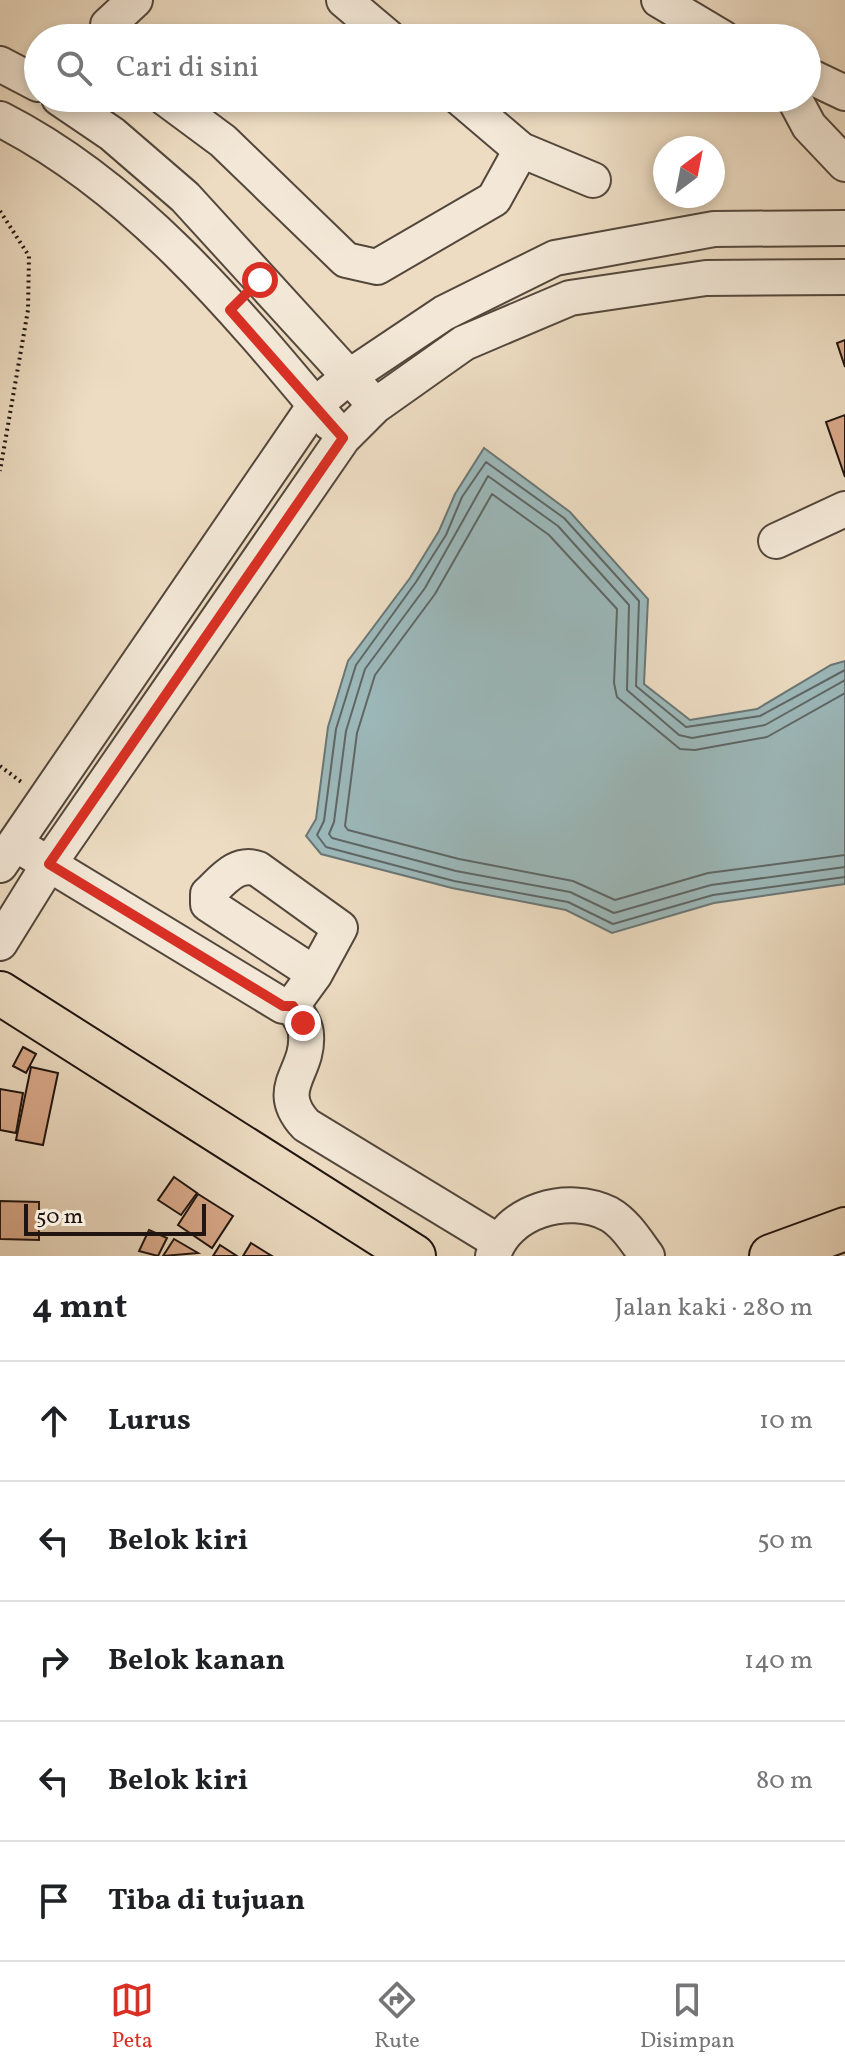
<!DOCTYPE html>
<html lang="id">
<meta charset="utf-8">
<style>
body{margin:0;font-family:Vollkorn,serif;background:#f6f6f6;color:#202124}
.compass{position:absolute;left:653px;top:136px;width:72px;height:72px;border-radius:50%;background:#fff;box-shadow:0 4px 12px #0003;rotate:32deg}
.scale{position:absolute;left:24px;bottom:20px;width:182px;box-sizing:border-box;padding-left:8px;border:4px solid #201510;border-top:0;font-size:22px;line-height:28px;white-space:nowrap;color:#201510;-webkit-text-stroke:6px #f3e8d7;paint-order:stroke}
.stop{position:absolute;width:24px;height:24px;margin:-18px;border:6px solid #d93025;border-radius:50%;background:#fff}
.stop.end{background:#d93025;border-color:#fff;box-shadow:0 2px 8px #0008}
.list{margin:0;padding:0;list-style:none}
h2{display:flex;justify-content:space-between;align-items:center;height:104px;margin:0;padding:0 32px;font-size:34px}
h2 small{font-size:26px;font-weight:400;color:#757577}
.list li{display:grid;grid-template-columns:52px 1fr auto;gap:24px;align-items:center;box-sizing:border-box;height:120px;padding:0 32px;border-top:2px solid #e0e0e0}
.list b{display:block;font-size:30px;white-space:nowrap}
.list em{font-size:26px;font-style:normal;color:#757577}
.icon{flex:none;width:44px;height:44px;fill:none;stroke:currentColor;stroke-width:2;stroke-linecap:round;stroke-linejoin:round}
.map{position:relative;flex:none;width:845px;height:1256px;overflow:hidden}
.search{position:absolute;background:#fff;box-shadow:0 4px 12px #0003;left:24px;right:24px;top:24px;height:88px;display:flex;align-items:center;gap:20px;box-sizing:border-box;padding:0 28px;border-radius:44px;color:#757577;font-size:30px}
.sheet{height:704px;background:#fff}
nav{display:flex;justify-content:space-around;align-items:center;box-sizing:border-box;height:112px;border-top:2px solid #e0e0e0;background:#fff;font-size:22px;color:#757577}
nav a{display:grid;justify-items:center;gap:4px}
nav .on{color:#d93025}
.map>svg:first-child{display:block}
.water{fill:#9cb9bb;stroke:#6a7777;stroke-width:2}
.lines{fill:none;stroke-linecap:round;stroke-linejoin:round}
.shore{stroke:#5e6766;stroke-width:2}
.building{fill:#daaa8b;stroke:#201510;stroke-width:2}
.minor-casing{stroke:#53473c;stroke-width:38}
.major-casing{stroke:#201510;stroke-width:46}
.path{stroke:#201510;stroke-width:4;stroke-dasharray:2 4;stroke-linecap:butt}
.minor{stroke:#f3e8d7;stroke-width:34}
.major{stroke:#eddcc2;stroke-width:42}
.route{stroke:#d93025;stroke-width:10}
</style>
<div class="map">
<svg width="845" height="1256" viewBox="0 0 845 1256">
<rect width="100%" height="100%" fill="#eddcc2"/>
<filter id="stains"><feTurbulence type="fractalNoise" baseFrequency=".0025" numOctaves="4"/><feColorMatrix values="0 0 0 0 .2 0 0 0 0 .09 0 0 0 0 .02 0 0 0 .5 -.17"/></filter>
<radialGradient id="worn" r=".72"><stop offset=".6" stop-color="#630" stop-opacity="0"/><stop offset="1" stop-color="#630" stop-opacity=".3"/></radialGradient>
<polygon class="water" points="484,448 570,512 648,599 644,684 690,720 757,709 831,665 845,661 845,884 714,903 612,933 566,910 452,888 321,854 306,836 316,819 328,727 348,661 410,578 439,531 455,494"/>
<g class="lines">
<g class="shore">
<polyline points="845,670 760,716 686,727 636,686 639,601 564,518 486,462 462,497 446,535 416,582 356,665 336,729 324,821 317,835 326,847 454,881 568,902 613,924 713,895 845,877"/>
<polyline points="845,680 765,725 692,738 679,735 627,690 629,605 558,526 488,476 425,588 365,669 346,731 334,822 329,834 332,838 456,871 570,892 614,913 711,885 845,867"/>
<polyline points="845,693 767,737 695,750 680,749 617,697 614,683 617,609 549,535 492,494 435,594 375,675 357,733 345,826 348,830 459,859 573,881 615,900 708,873 845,855"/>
</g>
</g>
<g class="building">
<polygon points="845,340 845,367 837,343"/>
<polygon points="845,415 845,477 826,422"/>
<polygon points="23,1047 36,1054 26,1073 13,1066"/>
<polygon points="31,1067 58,1073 43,1145 16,1140"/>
<polygon points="0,1089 23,1093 16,1133 0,1130"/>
<polygon points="174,1177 197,1193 181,1215 158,1200"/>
<polygon points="198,1194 233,1216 212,1248 178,1225"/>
<polygon points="0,1201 39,1202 39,1240 0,1239"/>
<polygon points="149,1230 167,1238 158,1256 139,1251"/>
<polygon points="174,1239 198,1253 163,1256"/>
<polygon points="251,1243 267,1253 272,1256 243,1256"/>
<polygon points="220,1245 237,1256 213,1256"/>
</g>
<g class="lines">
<g class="minor-casing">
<g id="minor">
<polyline points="344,0 389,38"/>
<polyline points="659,0 723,38"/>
<polyline points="107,38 108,25 135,0"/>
<polyline points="0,64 38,84"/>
<polyline points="807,75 845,93"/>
<polyline points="59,98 112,134 185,197 365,394"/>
<polyline points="165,98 223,141 346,260 377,267 494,199 521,150"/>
<polyline points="460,98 521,150 593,180"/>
<polyline points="794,98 809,126 845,164"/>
<path d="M0,119C134,187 235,309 330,423"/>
<polyline points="776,541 845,509"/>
<path d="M29,852L283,1006L291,1007L315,974L340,928L258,869C237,861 223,880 208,894V904L315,974"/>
<polyline points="0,865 315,405 350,376 444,313 555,258 714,229 845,228"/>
<polyline points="0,943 49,864 343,438 375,406 464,343 570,298 706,278 845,277"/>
<path d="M293,1006C298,1015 306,1025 306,1035C309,1073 272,1088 306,1125L497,1241"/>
<path d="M493,1256C506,1211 568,1193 609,1214C625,1223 636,1241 647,1256"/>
</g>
</g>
<g class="major-casing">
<g id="major">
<polyline points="0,993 414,1256"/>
<polyline points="771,1256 845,1229"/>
</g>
</g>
<g class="path">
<polyline points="0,211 29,256 28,310 0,471"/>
<polyline points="0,766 24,784"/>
</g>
<use href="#minor" class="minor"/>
<use href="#major" class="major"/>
</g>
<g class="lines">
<polyline class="route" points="260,280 230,310 343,438 49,864 283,1006 293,1006 303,1023"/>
</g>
<rect width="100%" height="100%" filter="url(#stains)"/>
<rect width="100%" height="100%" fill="url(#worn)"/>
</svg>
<svg class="compass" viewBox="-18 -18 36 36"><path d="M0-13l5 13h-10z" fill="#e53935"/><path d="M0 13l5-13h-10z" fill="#757577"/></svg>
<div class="scale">50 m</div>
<div class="stop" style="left:260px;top:280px"></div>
<div class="stop end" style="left:303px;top:1023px"></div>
<div class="search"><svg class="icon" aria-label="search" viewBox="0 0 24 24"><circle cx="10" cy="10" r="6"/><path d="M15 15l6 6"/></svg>Cari di sini</div>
</div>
<section class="sheet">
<h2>4 mnt<small>Jalan kaki · 280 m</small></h2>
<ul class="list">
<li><svg class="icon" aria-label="ahead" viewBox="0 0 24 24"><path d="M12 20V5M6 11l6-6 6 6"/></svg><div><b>Lurus</b></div><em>10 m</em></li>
<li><svg class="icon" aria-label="left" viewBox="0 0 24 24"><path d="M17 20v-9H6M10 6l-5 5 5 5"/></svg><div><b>Belok kiri</b></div><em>50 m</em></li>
<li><svg class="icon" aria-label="right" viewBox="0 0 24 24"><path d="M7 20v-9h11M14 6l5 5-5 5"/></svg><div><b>Belok kanan</b></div><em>140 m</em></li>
<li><svg class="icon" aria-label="left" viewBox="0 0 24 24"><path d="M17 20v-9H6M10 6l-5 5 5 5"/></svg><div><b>Belok kiri</b></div><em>80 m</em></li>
<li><svg class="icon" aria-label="arrive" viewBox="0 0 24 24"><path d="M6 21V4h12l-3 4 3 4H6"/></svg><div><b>Tiba di tujuan</b></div></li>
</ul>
</section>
<nav>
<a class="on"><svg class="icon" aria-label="map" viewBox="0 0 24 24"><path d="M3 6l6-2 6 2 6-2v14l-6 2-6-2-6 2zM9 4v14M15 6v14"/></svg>Peta</a>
<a><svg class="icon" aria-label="directions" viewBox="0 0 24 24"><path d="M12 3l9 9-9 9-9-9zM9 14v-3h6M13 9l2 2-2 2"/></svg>Rute</a>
<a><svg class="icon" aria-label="saved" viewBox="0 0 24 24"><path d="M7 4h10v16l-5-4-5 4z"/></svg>Disimpan</a>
</nav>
